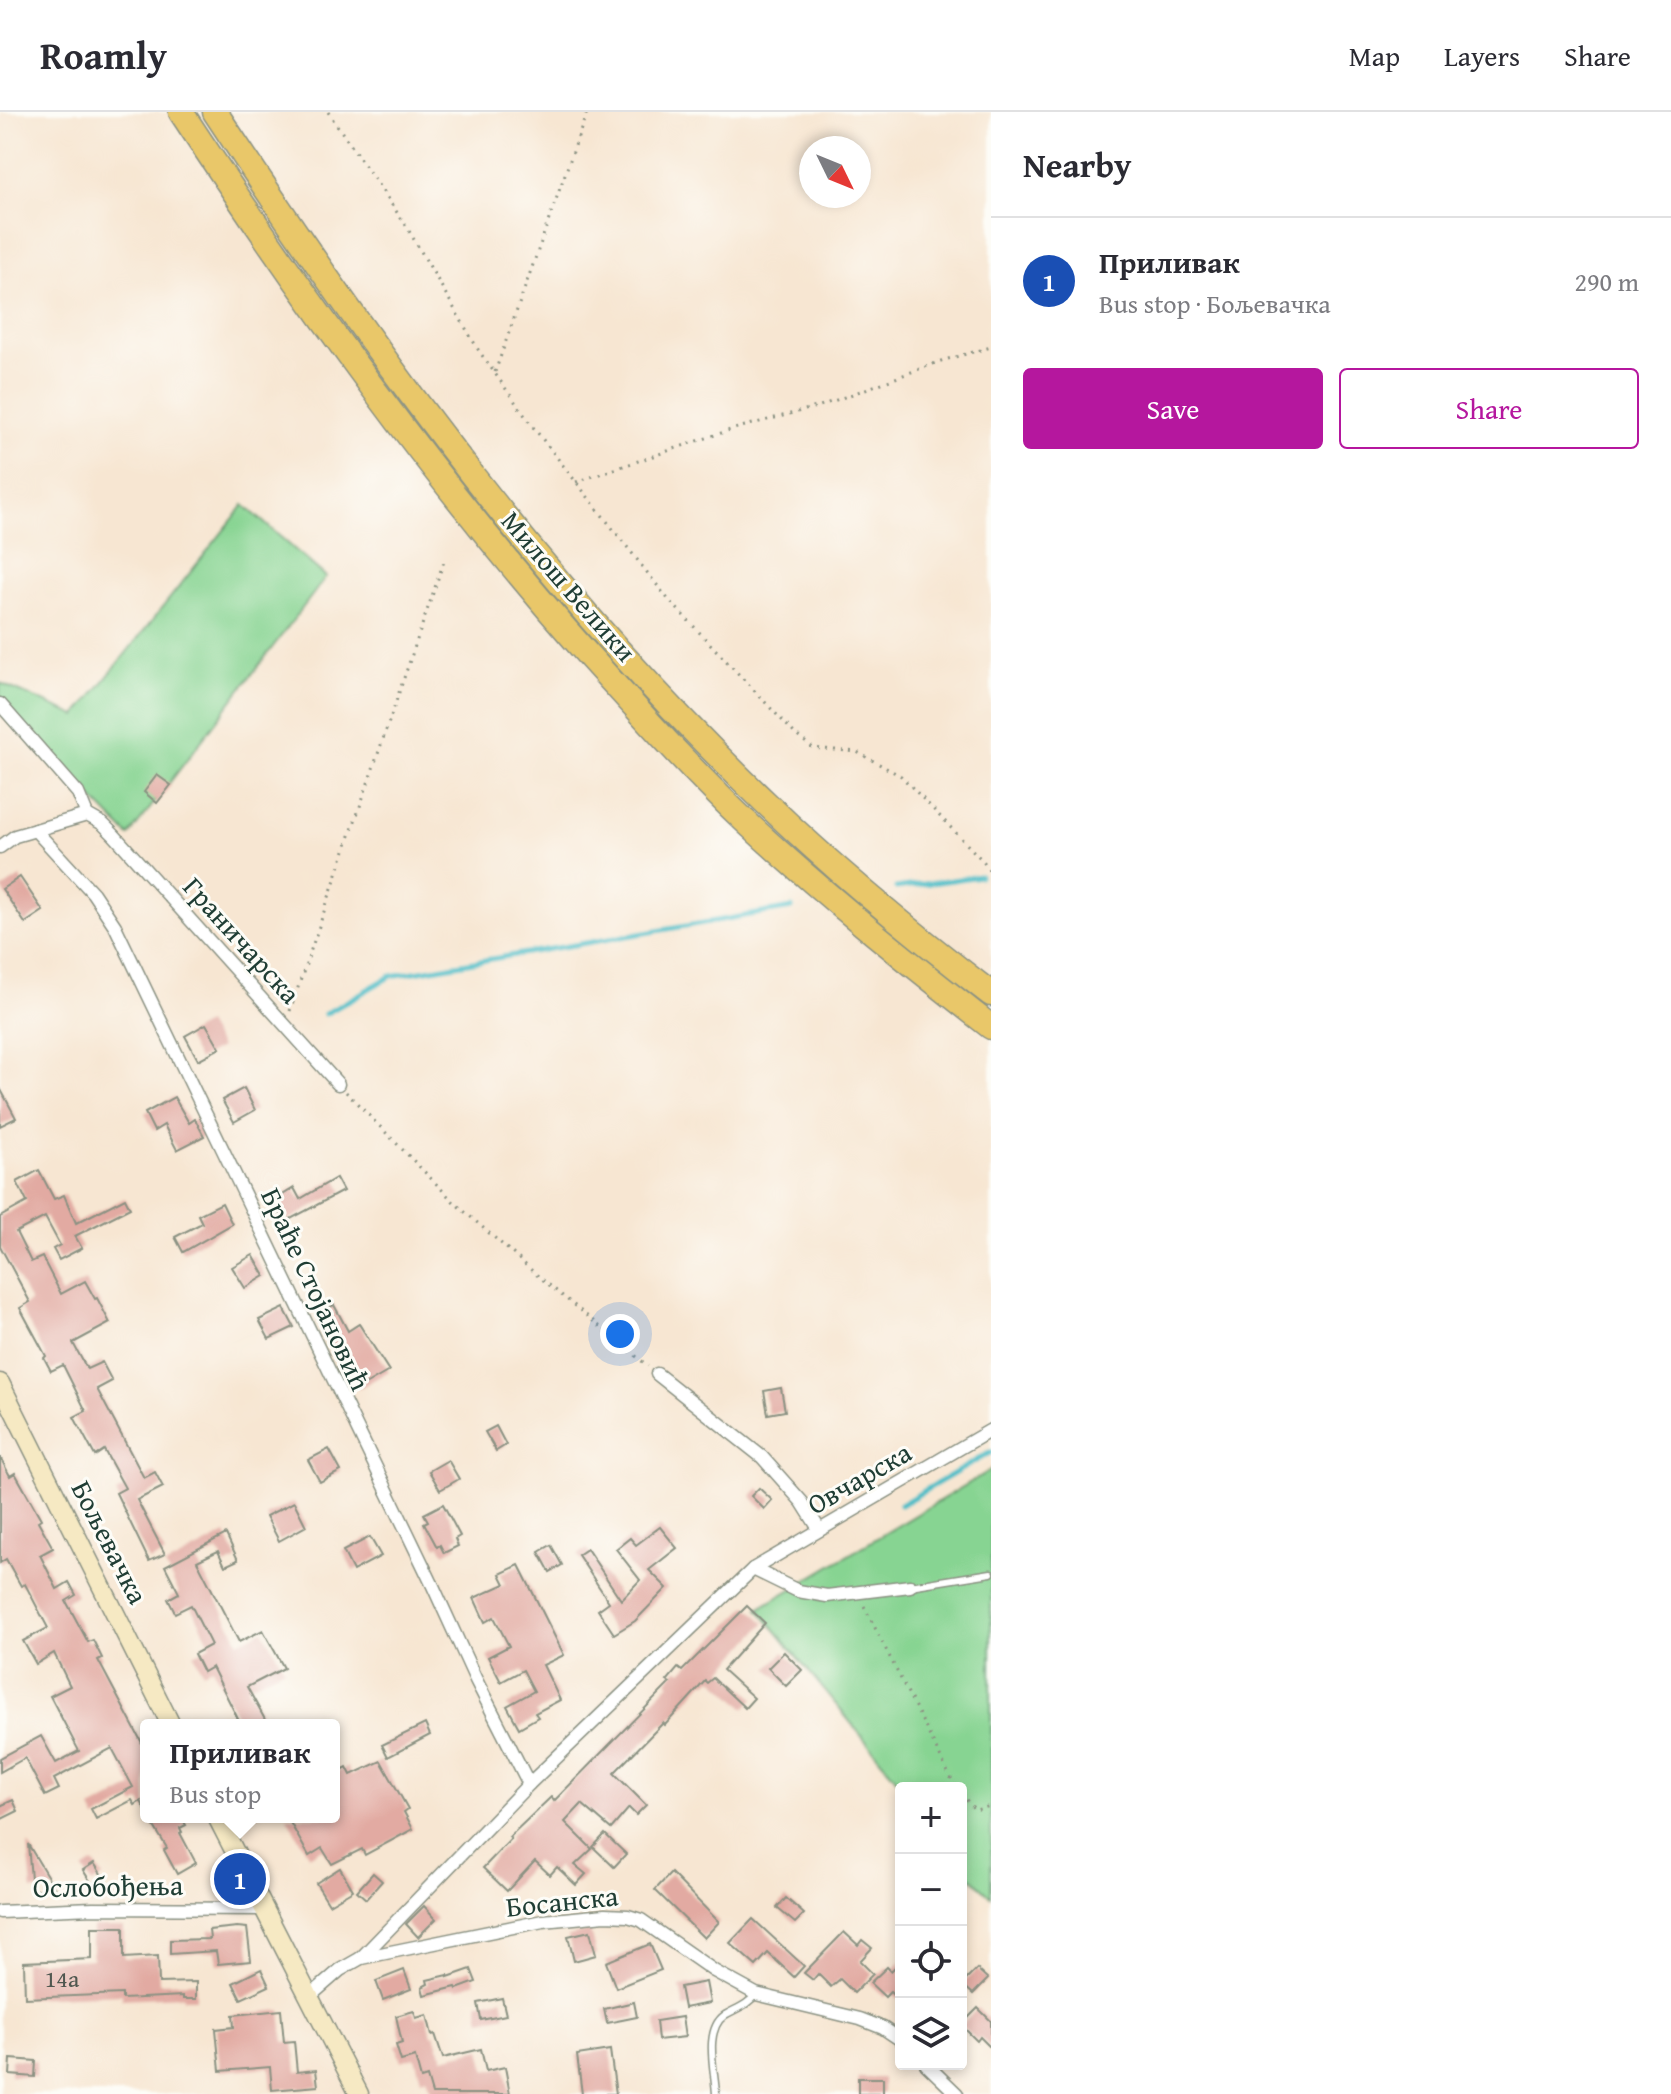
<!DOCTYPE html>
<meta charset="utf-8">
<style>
body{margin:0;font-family:"Gentium Book Plus",serif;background:#f2f2f3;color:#2b2b33}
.controls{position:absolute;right:24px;bottom:24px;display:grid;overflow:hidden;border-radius:8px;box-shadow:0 4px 12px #0003}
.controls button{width:72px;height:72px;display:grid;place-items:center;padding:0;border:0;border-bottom:2px solid #e1e1e2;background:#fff;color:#2b2b33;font:40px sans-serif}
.compass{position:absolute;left:799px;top:24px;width:72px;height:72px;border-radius:50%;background:#fff;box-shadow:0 4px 12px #0003;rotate:133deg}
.you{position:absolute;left:620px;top:1222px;width:28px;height:28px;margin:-20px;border:6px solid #fff;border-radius:50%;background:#1a73e8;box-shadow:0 0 0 12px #1a73e833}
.badge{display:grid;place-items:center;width:52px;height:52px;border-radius:50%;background:#b5179e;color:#fff;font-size:26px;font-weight:700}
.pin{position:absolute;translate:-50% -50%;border:4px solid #fff;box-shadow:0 2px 8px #0006}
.popup{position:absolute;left:140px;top:1607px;width:200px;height:104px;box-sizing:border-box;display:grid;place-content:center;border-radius:8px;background:#fff;filter:drop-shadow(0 2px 6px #0005);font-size:26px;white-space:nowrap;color:#7c7c81}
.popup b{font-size:30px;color:#2b2b33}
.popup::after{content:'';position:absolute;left:50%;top:100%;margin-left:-16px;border:16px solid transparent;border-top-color:#fff}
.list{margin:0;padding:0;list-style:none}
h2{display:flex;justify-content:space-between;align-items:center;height:104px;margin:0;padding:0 32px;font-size:34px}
h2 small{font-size:26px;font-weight:400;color:#7c7c81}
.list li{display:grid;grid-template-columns:52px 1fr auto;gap:24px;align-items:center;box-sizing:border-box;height:128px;padding:0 32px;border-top:2px solid #e1e1e2}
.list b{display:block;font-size:30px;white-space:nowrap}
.list p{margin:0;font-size:26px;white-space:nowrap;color:#7c7c81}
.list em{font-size:26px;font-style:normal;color:#7c7c81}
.actions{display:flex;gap:16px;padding:24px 32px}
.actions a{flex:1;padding:18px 0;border:2px solid #b5179e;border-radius:8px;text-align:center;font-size:28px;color:#b5179e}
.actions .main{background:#b5179e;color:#fff}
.icon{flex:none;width:44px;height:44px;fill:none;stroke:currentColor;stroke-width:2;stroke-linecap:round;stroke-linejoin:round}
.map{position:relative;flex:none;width:991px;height:1982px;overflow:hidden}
header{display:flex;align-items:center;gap:48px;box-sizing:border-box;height:112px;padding:0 40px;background:#fff;border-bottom:2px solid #e1e1e2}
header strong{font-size:38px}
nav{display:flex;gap:44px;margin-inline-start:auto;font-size:28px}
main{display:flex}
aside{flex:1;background:#fff}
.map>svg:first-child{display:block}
.green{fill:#87d492;stroke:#538863;stroke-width:2}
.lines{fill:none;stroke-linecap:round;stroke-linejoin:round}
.stream{stroke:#50bec7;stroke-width:5}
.building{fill:#e2aaa2}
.service-casing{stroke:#8b9283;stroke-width:9}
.minor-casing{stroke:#8b9283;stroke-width:15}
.secondary-casing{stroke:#8b9283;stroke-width:21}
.motorway-casing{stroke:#8b9283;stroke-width:27}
.path{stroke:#8b9283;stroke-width:3;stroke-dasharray:2 6;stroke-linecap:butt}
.service{stroke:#fff;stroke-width:6}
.minor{stroke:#fff;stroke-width:12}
.secondary{stroke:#f6e9c3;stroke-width:18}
.motorway{stroke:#e9c769;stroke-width:24}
.labels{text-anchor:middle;stroke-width:6;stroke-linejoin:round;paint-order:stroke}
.number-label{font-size:24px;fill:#505850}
.street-label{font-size:28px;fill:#1f3d34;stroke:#fdfcf7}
</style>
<header>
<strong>Roamly</strong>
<nav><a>Map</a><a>Layers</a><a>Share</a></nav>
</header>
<main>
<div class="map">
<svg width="991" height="1982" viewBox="0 0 991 1982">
<rect width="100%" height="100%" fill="#fdfcf7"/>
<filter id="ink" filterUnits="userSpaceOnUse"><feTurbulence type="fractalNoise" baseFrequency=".0125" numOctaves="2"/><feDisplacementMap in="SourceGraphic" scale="16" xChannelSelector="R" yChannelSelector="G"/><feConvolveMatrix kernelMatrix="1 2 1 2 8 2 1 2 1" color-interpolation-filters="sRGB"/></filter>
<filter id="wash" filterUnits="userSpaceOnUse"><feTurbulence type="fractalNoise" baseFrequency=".006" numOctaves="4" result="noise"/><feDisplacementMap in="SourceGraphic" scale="32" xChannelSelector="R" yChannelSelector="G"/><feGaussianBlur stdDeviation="1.8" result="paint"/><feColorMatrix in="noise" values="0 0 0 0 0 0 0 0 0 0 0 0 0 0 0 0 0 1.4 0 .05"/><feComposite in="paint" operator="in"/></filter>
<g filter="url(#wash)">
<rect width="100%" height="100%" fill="#f7e6d2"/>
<g class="green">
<polygon points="244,393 326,465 129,724 0,592 0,571 76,604"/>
<polygon points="991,1358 991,1784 967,1762 961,1753 961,1676 904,1676 758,1497"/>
</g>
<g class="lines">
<g class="stream">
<polyline points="896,776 980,764"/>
<polyline points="325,902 391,864 792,796"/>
<polyline points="900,1393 991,1340"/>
</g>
</g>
<g id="blocks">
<g class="building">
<polygon points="157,663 171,673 157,691 144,680"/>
<polygon points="20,765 43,799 25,811 2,777"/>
<polygon points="206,912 220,936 198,948 185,924"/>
<polygon points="0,976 16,1006 0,1014"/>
<polygon points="244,976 255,998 234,1010 222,988"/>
<polygon points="174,985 189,1011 195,1007 204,1024 177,1038 164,1013 154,1019 145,1001"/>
<polygon points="39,1058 54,1087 64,1083 76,1111 125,1086 130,1096 75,1124 82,1136 59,1148 53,1137 60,1133 45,1105 16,1120 31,1150 42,1145 61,1182 85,1169 95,1187 97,1186 110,1211 73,1231 87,1257 102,1250 112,1269 97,1277 144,1366 155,1360 163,1375 137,1388 165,1442 149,1449 116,1381 125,1376 104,1338 95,1344 74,1305 86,1299 63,1253 51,1259 44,1246 46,1244 20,1196 30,1190 0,1134 0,1105 27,1090 17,1070"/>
<polygon points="336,1066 343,1079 285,1110 273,1089 294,1076 300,1087"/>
<polygon points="222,1091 232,1112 183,1140 175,1125 202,1111 198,1103"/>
<polygon points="253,1143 265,1164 245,1176 232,1155"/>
<polygon points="334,1193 348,1219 359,1212 389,1259 358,1277 316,1202"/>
<polygon points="284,1196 294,1215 269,1227 259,1208"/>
<polygon points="781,1276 785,1299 768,1302 764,1279"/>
<polygon points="496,1314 506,1333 496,1339 485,1320"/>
<polygon points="329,1337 341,1359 320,1370 308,1348"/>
<polygon points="0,1345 10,1364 15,1361 41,1407 38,1409 53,1436 40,1443 57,1477 69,1470 76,1483 66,1489 88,1530 93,1528 102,1546 98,1548 141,1629 146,1641 146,1699 141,1689 135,1693 132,1688 96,1707 91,1697 133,1675 112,1636 54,1667 59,1677 45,1684 25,1646 0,1660 0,1646 41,1624 56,1651 79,1639 50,1584 70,1574 54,1541 36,1552 23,1529 48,1516 25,1472 21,1474 6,1447 0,1451"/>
<polygon points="448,1348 459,1367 440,1378 429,1359"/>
<polygon points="759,1376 772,1388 764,1397 751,1384"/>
<polygon points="294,1390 306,1414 279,1429 266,1404"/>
<polygon points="443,1392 460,1424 455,1427 458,1434 444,1441 440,1433 437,1435 424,1411 428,1409 424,1402"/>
<polygon points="660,1415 677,1436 649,1458 667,1476 635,1509 614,1522 598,1498 609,1490 578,1443 587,1437 621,1488 640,1468 616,1437 630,1426 636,1433"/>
<polygon points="226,1422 238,1448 225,1454 218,1439 197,1449 239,1530 263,1518 284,1556 247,1575 268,1613 241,1613 212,1555 203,1560 194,1542 211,1533 191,1493 175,1501 168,1487 179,1481 165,1454"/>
<polygon points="370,1425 381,1444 353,1459 343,1439"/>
<polygon points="551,1433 562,1453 550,1460 539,1440"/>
<polygon points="519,1453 564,1543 543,1553 560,1588 535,1601 538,1605 519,1616 507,1594 534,1579 523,1558 501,1570 488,1545 509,1534 494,1505 485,1510 474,1486 505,1472 500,1462"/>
<polygon points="747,1494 765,1511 723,1558 754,1586 745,1596 713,1566 707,1571 705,1569 665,1613 663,1611 614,1661 646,1693 636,1703 629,1696 611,1717 582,1692 565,1710 592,1737 575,1753 586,1762 576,1773 557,1755 550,1763 535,1749 507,1779 483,1756 511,1727 509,1725 551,1685 554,1689 670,1571 667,1569 678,1556 682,1559"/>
<polygon points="784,1540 802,1558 786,1574 768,1556"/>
<polygon points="425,1612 430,1623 388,1645 382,1633"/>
<polygon points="381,1649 408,1697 404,1700 413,1717 365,1743 362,1737 332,1752 322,1736 309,1744 287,1705 334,1705 334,1662 347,1655 351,1663"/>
<polygon points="13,1688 18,1699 0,1708 0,1694"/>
<polygon points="161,1705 181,1705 186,1713 180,1716 182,1720 180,1721 196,1751 177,1762 164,1738 167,1736 152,1711"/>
<polygon points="605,1722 626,1742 614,1755 593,1735"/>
<polygon points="28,1732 55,1777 32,1778"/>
<polygon points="94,1751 103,1765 92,1772 83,1758"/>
<polygon points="340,1756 353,1778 329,1792 316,1771"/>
<polygon points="373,1761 382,1769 366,1787 357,1779"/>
<polygon points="671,1761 719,1810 704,1826 655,1778"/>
<polygon points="786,1786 804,1802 795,1811 777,1796"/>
<polygon points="424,1794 436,1807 418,1825 406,1812"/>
<polygon points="753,1807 804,1854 794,1865 768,1841 756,1854 730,1831"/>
<polygon points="92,1815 124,1815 124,1846 158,1844 159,1871 196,1870 196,1887 183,1887 183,1884 122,1887 122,1882 25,1886 24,1850 92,1847"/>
<polygon points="237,1815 247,1816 251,1849 218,1852 216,1839 170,1842 170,1828 210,1827 209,1818"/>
<polygon points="590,1819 596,1843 574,1849 568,1824"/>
<polygon points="844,1820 858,1833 862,1828 872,1836 860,1849 873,1862 854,1881 840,1867 831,1875 818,1862 813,1868 804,1861"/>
<polygon points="650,1832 661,1858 616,1876 606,1850"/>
<polygon points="901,1849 901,1890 890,1880 885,1885 870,1871 887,1855 891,1859"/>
<polygon points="261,1857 269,1874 241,1887 233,1871"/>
<polygon points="471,1857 476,1870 457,1877 456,1875 424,1883 422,1875 428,1872 427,1868 448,1863 448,1865"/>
<polygon points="977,1857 988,1867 973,1882 962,1872"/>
<polygon points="404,1858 411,1877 383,1888 376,1869"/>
<polygon points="706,1870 710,1891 684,1896 680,1875"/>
<polygon points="502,1886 506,1903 481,1908 478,1891"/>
<polygon points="634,1890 637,1905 607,1911 604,1897"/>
<polygon points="978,1896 991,1909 991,1936 980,1925 977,1929 961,1913"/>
<polygon points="281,1898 284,1930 294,1929 297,1960 316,1958 318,1974 272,1978 270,1955 220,1959 216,1917 234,1915 233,1903"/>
<polygon points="414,1899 416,1906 427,1903 432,1923 435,1922 443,1946 481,1937 486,1959 505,1955 510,1982 432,1982 427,1965 421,1967 415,1945 401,1949 396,1933 402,1931 396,1904"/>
<polygon points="682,1905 685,1925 658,1928 656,1909"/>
<polygon points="610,1938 616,1982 582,1982 577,1943"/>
<polygon points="11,1947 36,1949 35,1965 10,1963"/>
<rect x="858" y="1966" width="25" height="16"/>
</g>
</g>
</g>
<g filter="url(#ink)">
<use href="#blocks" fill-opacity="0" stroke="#8b9283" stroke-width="2"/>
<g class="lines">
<g class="service-casing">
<g id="service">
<polyline points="910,1474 991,1461"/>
<path d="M716,1982C715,1959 703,1918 725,1903C737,1896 748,1893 756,1882"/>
</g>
</g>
<g class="minor-casing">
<g id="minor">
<polyline points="0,592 78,681 87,703 103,712 114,723 338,972"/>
<polyline points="35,718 93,781 115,814 433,1474 476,1568 529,1672"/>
<polyline points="0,735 15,724 87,703"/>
<polyline points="657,1262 762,1345 802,1390 819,1417"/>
<polyline points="753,1457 798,1479 827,1484 910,1474"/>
<polyline points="0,1800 93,1796 264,1797"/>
<polyline points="361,1846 529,1672 753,1457 991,1318"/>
<polyline points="309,1885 340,1858 361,1846 543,1809 605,1803 628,1804 641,1808 714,1859 756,1882 860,1907 883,1916 901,1928"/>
<polyline points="926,1952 957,1982"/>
</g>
</g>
<g class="secondary-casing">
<g id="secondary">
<polyline points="0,1271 171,1613"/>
<polyline points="217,1705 359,1982"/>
</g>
</g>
<g class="motorway-casing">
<g id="motorway">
<path d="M181,0C306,190 438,373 588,543C639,599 690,657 745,709C823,782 907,849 991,915"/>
<path d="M215,0C376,246 552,486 765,690C836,759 913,822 991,882"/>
</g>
</g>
<g class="path">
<polyline points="328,0 405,112 479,239 533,315 668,487 796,623 813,636 857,640 901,664 984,750 991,761"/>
<polyline points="495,260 587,0"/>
<polyline points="576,370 730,318 820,294 941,249 991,235"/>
<polyline points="290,899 444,449"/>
<polyline points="346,980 456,1092 537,1163 648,1254"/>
<polyline points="864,1494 956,1676"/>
<polyline points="961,1682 975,1698 991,1694"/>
</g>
<use href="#service" class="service"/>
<use href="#minor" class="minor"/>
<use href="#secondary" class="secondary"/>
<use href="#motorway" class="motorway"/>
</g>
</g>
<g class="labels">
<g class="number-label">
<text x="62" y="1875">14a</text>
</g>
<g class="street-label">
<text transform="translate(569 474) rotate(49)" y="10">Милош Велики</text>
<text transform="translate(242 828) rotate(48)" y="10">Граничарска</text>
<text transform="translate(316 1177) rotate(65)" y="10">Браће Стојановић</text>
<text transform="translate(859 1366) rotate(-30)" y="10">Овчарска</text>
<text transform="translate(110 1430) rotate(63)" y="10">Бољевачка</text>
<text transform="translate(108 1774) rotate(-1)" y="10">Ослобођења</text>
<text transform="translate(562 1789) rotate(-6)" y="10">Босанска</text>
</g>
</g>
</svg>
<div class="controls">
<button>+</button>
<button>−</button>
<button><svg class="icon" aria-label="locate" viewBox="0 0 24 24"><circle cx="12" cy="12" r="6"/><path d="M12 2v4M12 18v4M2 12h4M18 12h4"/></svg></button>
<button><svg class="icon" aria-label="layers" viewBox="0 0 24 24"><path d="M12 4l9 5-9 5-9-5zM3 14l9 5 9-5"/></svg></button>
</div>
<svg class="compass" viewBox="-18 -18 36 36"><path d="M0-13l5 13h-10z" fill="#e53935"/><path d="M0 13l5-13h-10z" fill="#7c7c81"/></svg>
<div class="you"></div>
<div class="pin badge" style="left:240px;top:1767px;background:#1a4fb4">1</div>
<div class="popup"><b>Приливак</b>Bus stop</div>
</div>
<aside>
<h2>Nearby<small></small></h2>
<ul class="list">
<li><span class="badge" style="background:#1a4fb4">1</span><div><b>Приливак</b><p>Bus stop · Бољевачка</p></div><em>290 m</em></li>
</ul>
<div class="actions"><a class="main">Save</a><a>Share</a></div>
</aside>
</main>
